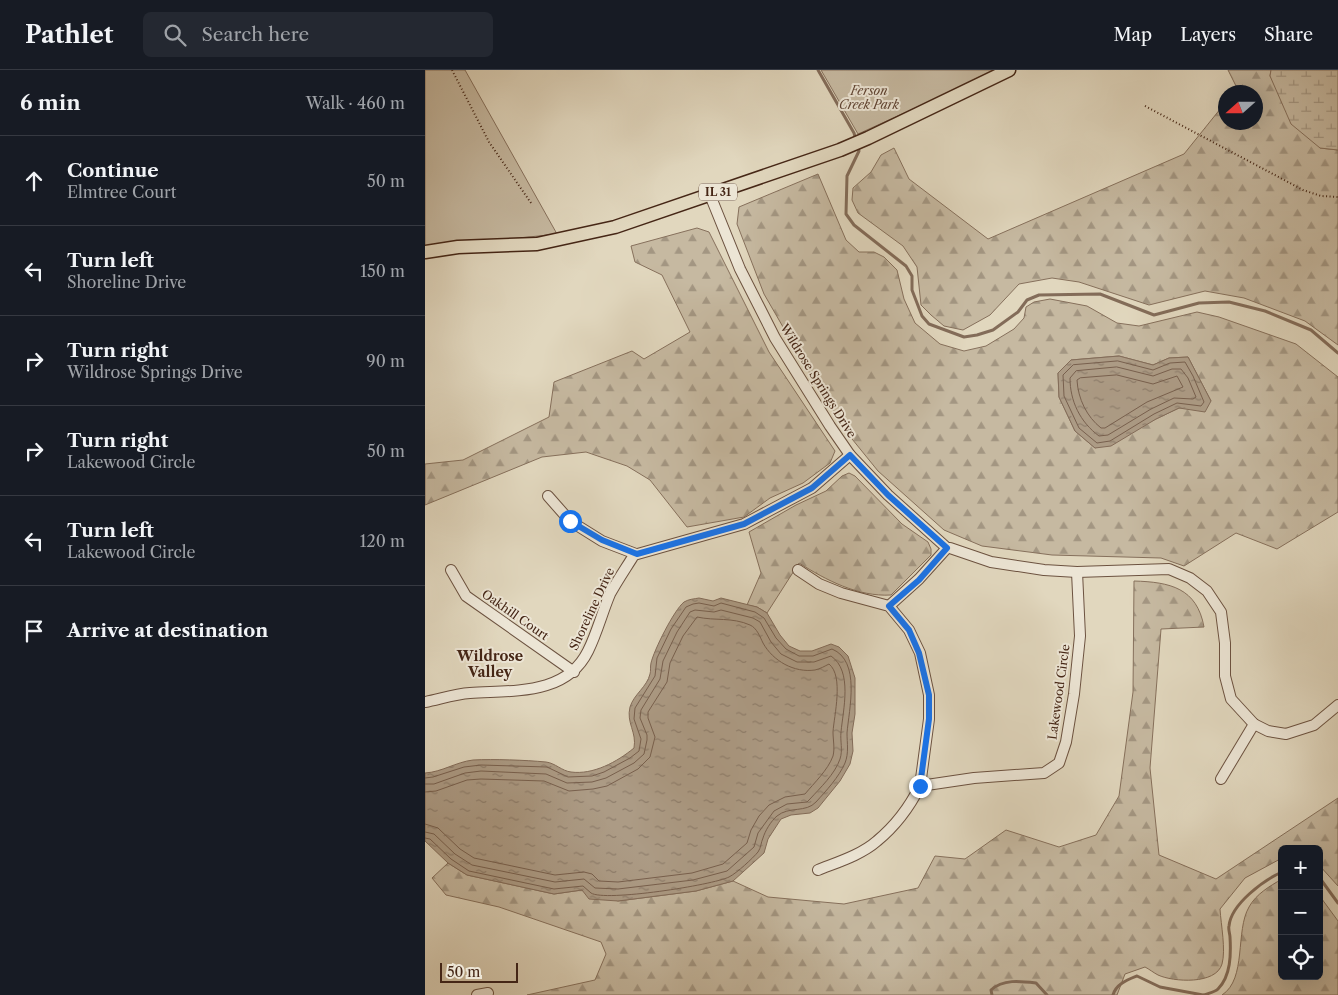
<!DOCTYPE html>
<meta charset="utf-8">
<style>
body{margin:0;font-family:"Libre Caslon Text",serif;background:#242831;color:#f1f3f6}
.controls{position:absolute;right:15px;bottom:15px;display:grid;overflow:hidden;border-radius:8px;box-shadow:0 5px 20px #0002}
.controls button{width:45px;height:45px;display:grid;place-items:center;padding:0;border:0;border-bottom:1px solid #363941;background:#171b24;color:#f1f3f6;font:25px sans-serif}
.compass{position:absolute;left:793px;top:15px;width:45px;height:45px;border-radius:50%;background:#171b24;box-shadow:0 5px 20px #0002;rotate:249deg}
.scale{position:absolute;left:15px;bottom:12px;width:78px;box-sizing:border-box;padding-left:5px;border:2px solid #452616;border-top:0;font-size:14px;line-height:18px;white-space:nowrap;color:#452616;-webkit-text-stroke:4px #ece5d5;paint-order:stroke}
.stop{position:absolute;width:15px;height:15px;margin:-11px;border:4px solid #1a73e8;border-radius:50%;background:#fff}
.stop.end{background:#1a73e8;border-color:#fff;box-shadow:0 1px 5px #0008}
.list{margin:0;padding:0;list-style:none}
h2{display:flex;justify-content:space-between;align-items:center;height:65px;margin:0;padding:0 20px;font-size:21px}
h2 small{font-size:16px;font-weight:400;color:#9ea1a6}
.list li{display:grid;grid-template-columns:32px 1fr auto;gap:15px;align-items:center;box-sizing:border-box;height:90px;padding:0 20px;border-top:1px solid #363941}
.list b{display:block;font-size:19px;white-space:nowrap}
.list p{margin:0;font-size:16px;white-space:nowrap;color:#9ea1a6}
.list em{font-size:16px;font-style:normal;color:#9ea1a6}
.icon{flex:none;width:28px;height:28px;fill:none;stroke:currentColor;stroke-width:2;stroke-linecap:round;stroke-linejoin:round}
.map{position:relative;flex:none;width:913px;height:925px;overflow:hidden}
header{display:flex;align-items:center;gap:30px;box-sizing:border-box;height:70px;padding:0 25px;background:#171b24;border-bottom:1px solid #363941}
header strong{font-size:24px}
nav{display:flex;gap:28px;margin-inline-start:auto;font-size:18px}
.search{width:350px;height:45px;background:#242831;display:flex;align-items:center;gap:12px;box-sizing:border-box;padding:0 18px;border-radius:8px;color:#9ea1a6;font-size:19px}
main{display:flex}
aside{flex:1;background:#171b24}
.map>svg:first-child{display:block}
.forest{fill:url(#forest-firs);stroke:#86705c;fill-rule:evenodd}
.wetland{fill:url(#wetland-marsh);stroke:#86705c}
.park{fill:#c6b9a1;stroke:#86705c}
.water{fill:url(#water-ripples);stroke:#836c59}
.lines{fill:none;stroke-linecap:round;stroke-linejoin:round}
.shore{stroke:#78604e;stroke-width:1}
.stream{stroke:#836c59;stroke-width:3}
.minor-casing{stroke:#6c5240;stroke-width:12}
.major-casing{stroke:#452616;stroke-width:15}
.path{stroke:#452616;stroke-width:2;stroke-dasharray:1 2.5;stroke-linecap:butt}
.minor{stroke:#ece5d5;stroke-width:10}
.major{stroke:#e1d7be;stroke-width:12}
.route{stroke:#1a73e8;stroke-width:6}
.labels{text-anchor:middle;stroke-width:4;stroke-linejoin:round;paint-order:stroke}
.shield{fill:#ece5d5;stroke:#775f4f;stroke-width:1}
.shield-label{font-size:11px;font-weight:bold;fill:#452616}
.park-label{font-size:12px;font-style:italic;fill:#5f4332;stroke:#ece5d5}
.street-label{font-size:12px;fill:#452616;stroke:#ece5d5}
.neighbourhood-label{font-size:14px;font-weight:bold;fill:#452616;stroke:#ece5d5}
</style>
<header>
<strong>Pathlet</strong>
<div class="search"><svg class="icon" aria-label="search" viewBox="0 0 24 24"><circle cx="10" cy="10" r="6"/><path d="M15 15l6 6"/></svg>Search here</div>
<nav><a>Map</a><a>Layers</a><a>Share</a></nav>
</header>
<main>
<aside>
<h2>6 min<small>Walk · 460 m</small></h2>
<ul class="list">
<li><svg class="icon" aria-label="ahead" viewBox="0 0 24 24"><path d="M12 20V5M6 11l6-6 6 6"/></svg><div><b>Continue</b><p>Elmtree Court</p></div><em>50 m</em></li>
<li><svg class="icon" aria-label="left" viewBox="0 0 24 24"><path d="M17 20v-9H6M10 6l-5 5 5 5"/></svg><div><b>Turn left</b><p>Shoreline Drive</p></div><em>150 m</em></li>
<li><svg class="icon" aria-label="right" viewBox="0 0 24 24"><path d="M7 20v-9h11M14 6l5 5-5 5"/></svg><div><b>Turn right</b><p>Wildrose Springs Drive</p></div><em>90 m</em></li>
<li><svg class="icon" aria-label="right" viewBox="0 0 24 24"><path d="M7 20v-9h11M14 6l5 5-5 5"/></svg><div><b>Turn right</b><p>Lakewood Circle</p></div><em>50 m</em></li>
<li><svg class="icon" aria-label="left" viewBox="0 0 24 24"><path d="M17 20v-9H6M10 6l-5 5 5 5"/></svg><div><b>Turn left</b><p>Lakewood Circle</p></div><em>120 m</em></li>
<li><svg class="icon" aria-label="arrive" viewBox="0 0 24 24"><path d="M6 21V4h12l-3 4 3 4H6"/></svg><div><b>Arrive at destination</b></div></li>
</ul>
</aside>
<div class="map">
<svg width="913" height="925" viewBox="0 0 913 925">
<defs>
<pattern id="forest-firs" width="22" height="20" patternUnits="userSpaceOnUse" patternTransform="scale(1.25)"><rect width="22" height="20" fill="#c6b9a1"/><path d="M5 1l3.5 6h-7zM16 11l3.5 6h-7z" fill="#a39682"/></pattern>
<pattern id="wetland-marsh" width="20" height="14" patternUnits="userSpaceOnUse" patternTransform="scale(1.25)"><rect width="20" height="14" fill="#c6b9a1"/><path d="M1 5h8M5 5V1M11 12h8M15 12V8" fill="none" stroke="#a39682"/></pattern>
<pattern id="water-ripples" width="26" height="14" patternUnits="userSpaceOnUse" patternTransform="scale(1.25)"><rect width="26" height="14" fill="#ac9b85"/><path d="M2 4q2-2 4 0t4 0M15 11q2-2 4 0t4 0" fill="none" stroke="#8e7e6c"/></pattern>
</defs>
<rect width="100%" height="100%" fill="#e1d7be"/>
<filter id="stains"><feTurbulence type="fractalNoise" baseFrequency=".004" numOctaves="4"/><feColorMatrix values="0 0 0 0 .2 0 0 0 0 .09 0 0 0 0 .02 0 0 0 .5 -.17"/></filter>
<radialGradient id="worn" r=".72"><stop offset=".6" stop-color="#630" stop-opacity="0"/><stop offset="1" stop-color="#630" stop-opacity=".3"/></radialGradient>
<g class="forest">
<polygon points="803,0 846,0 845,6 895,78 913,80 913,275 880,251 819,228 780,221 724,235 654,212 627,208 594,214 565,245 538,260 519,256 506,245 496,235 492,197 478,176 433,143 427,130 428,118 446,102 456,85 469,78 484,109 563,169 759,84 800,33 801,52 831,52 831,22 809,22 812,18"/>
<path d="M393,104L421,170L434,182H449L459,187L472,200L479,229L490,253L515,274L539,281L561,276L589,259L599,248L601,237L609,232L625,229L662,236L692,253L714,256L772,242L794,247L871,274L913,307V442L852,479L811,463L759,496L736,488L627,485L557,476L519,460L453,401L423,364L384,302L339,224L312,154L314,137ZM694,286L728,295L744,288L763,287L786,331L754,338L670,378L650,361L634,327L633,303L646,290Z"/>
<polygon points="272,158 284,162 344,282 410,381 405,393 378,413 345,428 319,447 262,457 225,410 202,396 161,382 117,387 0,435 0,394 38,390 124,347 129,312 207,281 219,289 265,262 237,205 210,192 206,176"/>
<path d="M424,403L430,406L477,454L503,472L506,479V485L466,525C433,527 401,510 374,493L342,543L332,537L322,535L336,503L324,462L371,435L401,421L417,406Z"/>
<path d="M709,511C745,512 772,518 779,557L736,559L725,698L734,785L791,809L913,728V816L894,795V779H857V788L820,808L795,839C796,855 801,880 797,894C791,915 748,912 733,905C729,903 724,899 720,897L700,904L692,925H102L170,910L181,884L176,872L74,837L21,825L7,808L23,793L42,805L129,824L157,820L193,831L271,821L308,811L343,827L419,834L493,818L510,786L540,789L581,760L634,777L671,765L694,726L708,622Z"/>
<path d="M857,809V906H894V825L913,851V925H797C822,909 810,861 824,837C831,824 845,816 857,809Z"/>
</g>
<polygon class="wetland" points="846,0 913,0 913,80 895,78 866,54 845,6"/>
<g class="park">
<polygon points="0,0 40,0 132,164 0,178"/>
<polygon points="396,0 574,0 433,64"/>
</g>
<g class="water">
<polygon points="694,286 728,295 744,288 763,287 786,331 780,342 754,338 731,349 686,376 670,378 650,361 634,327 633,303 646,290"/>
<path d="M274,528L288,531L296,528L332,537L342,543L355,565L364,576L375,581H387L406,574L414,577L423,586L430,608V644L427,663L428,681L425,694L415,711L393,738L385,743L366,745L356,749L343,769L339,783L308,811L271,821L193,831L164,829L157,820L129,824L42,805L23,793L0,771V703C17,702 31,692 48,690C69,689 100,690 121,692C130,693 137,701 146,702C168,705 192,692 209,678C212,662 201,653 205,637C209,624 222,617 225,604C226,601 225,597 226,593C229,580 249,540 259,532C264,529 269,529 274,528Z"/>
</g>
<g class="lines">
<g class="shore">
<polygon points="693,291 728,300 745,293 760,292 768,306 779,332 776,336 752,333 729,344 685,371 672,373 654,358 639,326 638,305 648,295"/>
<path d="M692,297L728,306L747,299H756L763,308L771,327L768,329L749,328L726,339L683,365L674,366C655,352 645,331 645,308L651,301Z"/>
<path d="M692,305L728,314L752,306L758,317L722,332L680,358H676C662,347 653,329 652,310L655,308Z"/>
<path d="M0,708L8,707L39,697L56,695L122,697L143,707L167,706L179,702L205,688L214,681L216,669L209,649L210,638L230,606L232,588L246,559L261,537L268,534L274,533L289,536L296,533L330,542L339,548L351,568L361,579L374,586H388L407,579C436,591 424,639 422,663C422,673 424,683 420,693C414,707 401,721 391,732C381,743 364,736 352,746C346,751 340,761 338,768C336,772 336,778 333,782C328,788 312,803 304,807C288,815 180,832 166,823C163,821 161,818 158,816L129,819L44,801L26,789L5,769L0,768"/>
<path d="M0,714H9L40,703L56,701L121,704L142,713L167,712L181,708L209,693L219,684L222,670V665L215,648L216,640L235,609L238,591L252,562L265,542L270,540L289,542L296,540L328,548L335,552L346,572L356,584L372,592H389L406,586C428,601 418,640 416,662C415,671 418,680 415,689C410,704 395,718 385,729L382,732L362,734L349,741L333,763L329,777L302,801L268,810L193,819L170,818L159,809L130,812L47,795L30,784L9,764L0,762"/>
<path d="M0,722L11,721L42,710L56,709L119,711L144,721L168,719L182,716L213,699L225,687L230,667L223,648V642L242,612L245,593L258,566L272,547C290,551 307,547 325,555C332,558 335,567 338,573C348,591 369,603 390,600C395,599 400,596 404,594C419,606 409,646 408,662C408,670 410,678 408,686C403,700 389,713 380,724L360,727L344,735L334,746L326,760L322,773L298,794L267,803L193,812L174,811L167,804L159,802L130,805L49,788L35,779L13,758L0,754"/>
</g>
<g class="stream">
<polyline points="393,0 429,63 431,70"/>
<polyline points="433,76 434,81 422,106 421,144 429,155 481,196 487,206 487,220 497,246 504,254 539,267 552,265 568,260 593,242 602,230 614,225 675,224 729,245 774,233 804,232 840,241 886,260 913,283"/>
<polyline points="894,807 913,833"/>
<path d="M567,925L566,920C578,909 595,911 611,913L622,925"/>
<path d="M688,925C691,914 702,910 712,906L735,917L778,925"/>
<path d="M779,925C784,923 790,922 793,919C806,906 806,884 805,867C805,864 803,859 804,856C806,834 839,810 857,802"/>
</g>
<g class="minor-casing">
<g id="minor">
<polyline points="285,125 315,199 350,268 405,356 425,385 463,425 522,478 525,478 566,492 619,500 652,502 744,499 765,508 782,521 796,542 800,573 800,606 806,629 829,654 843,661 861,664 889,655 913,635"/>
<polyline points="123,426 145,451 177,471 211,484"/>
<polyline points="26,500 41,526 149,602"/>
<polyline points="373,500 394,514 416,523 464,536 484,560 495,583 504,625 504,649 495,716"/>
<polyline points="464,536 494,509 522,478"/>
<path d="M0,632C15,629 30,624 45,623C87,620 141,626 163,581C172,563 177,543 185,524C192,511 201,498 209,485L319,454L387,418L425,385"/>
<polyline points="796,709 829,654"/>
<path d="M393,800C413,792 436,785 452,771C469,757 485,736 495,716L549,708L619,703L634,693L641,672L649,624L655,566L652,502"/>
<polyline points="52,925 63,923"/>
</g>
</g>
<g class="major-casing">
<polyline id="major" points="0,182 33,177 112,174 190,157 415,80 443,68 584,0"/>
</g>
<g class="path">
<polyline points="27,0 64,72 106,133"/>
<polyline points="720,36 878,120 896,126 913,127"/>
</g>
<use href="#minor" class="minor"/>
<use href="#major" class="major"/>
</g>
<g class="lines">
<polyline class="route" points="145,451 177,470 212,484 319,454 387,418 425,385 463,425 522,478 494,510 464,536 484,560 494,583 504,625 504,649 495,716"/>
</g>
<g class="labels">
<rect class="shield" x="274" y="113.5" width="38" height="17" rx="4"/>
<g class="shield-label">
<text x="293" y="126">IL 31</text>
</g>
<g class="park-label">
<text x="444" y="25">Ferson<tspan x="444" dy="14">Creek Park</tspan></text>
</g>
<g class="street-label">
<text transform="translate(393 311) rotate(58)" y="4">Wildrose Springs Drive</text>
<text transform="translate(167 539) rotate(-65)" y="4">Shoreline Drive</text>
<text transform="translate(90 545) rotate(35)" y="4">Oakhill Court</text>
<text transform="translate(634 622) rotate(-82)" y="4">Lakewood Circle</text>
</g>
<g class="neighbourhood-label">
<text x="65" y="591">Wildrose<tspan x="65" dy="16">Valley</tspan></text>
</g>
</g>
<rect width="100%" height="100%" filter="url(#stains)"/>
<rect width="100%" height="100%" fill="url(#worn)"/>
</svg>
<div class="controls">
<button>+</button>
<button>−</button>
<button><svg class="icon" aria-label="locate" viewBox="0 0 24 24"><circle cx="12" cy="12" r="6"/><path d="M12 2v4M12 18v4M2 12h4M18 12h4"/></svg></button>
</div>
<svg class="compass" viewBox="-18 -18 36 36"><path d="M0-13l5 13h-10z" fill="#e53935"/><path d="M0 13l5-13h-10z" fill="#9ea1a6"/></svg>
<div class="scale">50 m</div>
<div class="stop" style="left:145px;top:451px"></div>
<div class="stop end" style="left:495px;top:716px"></div>
</div>
</main>
